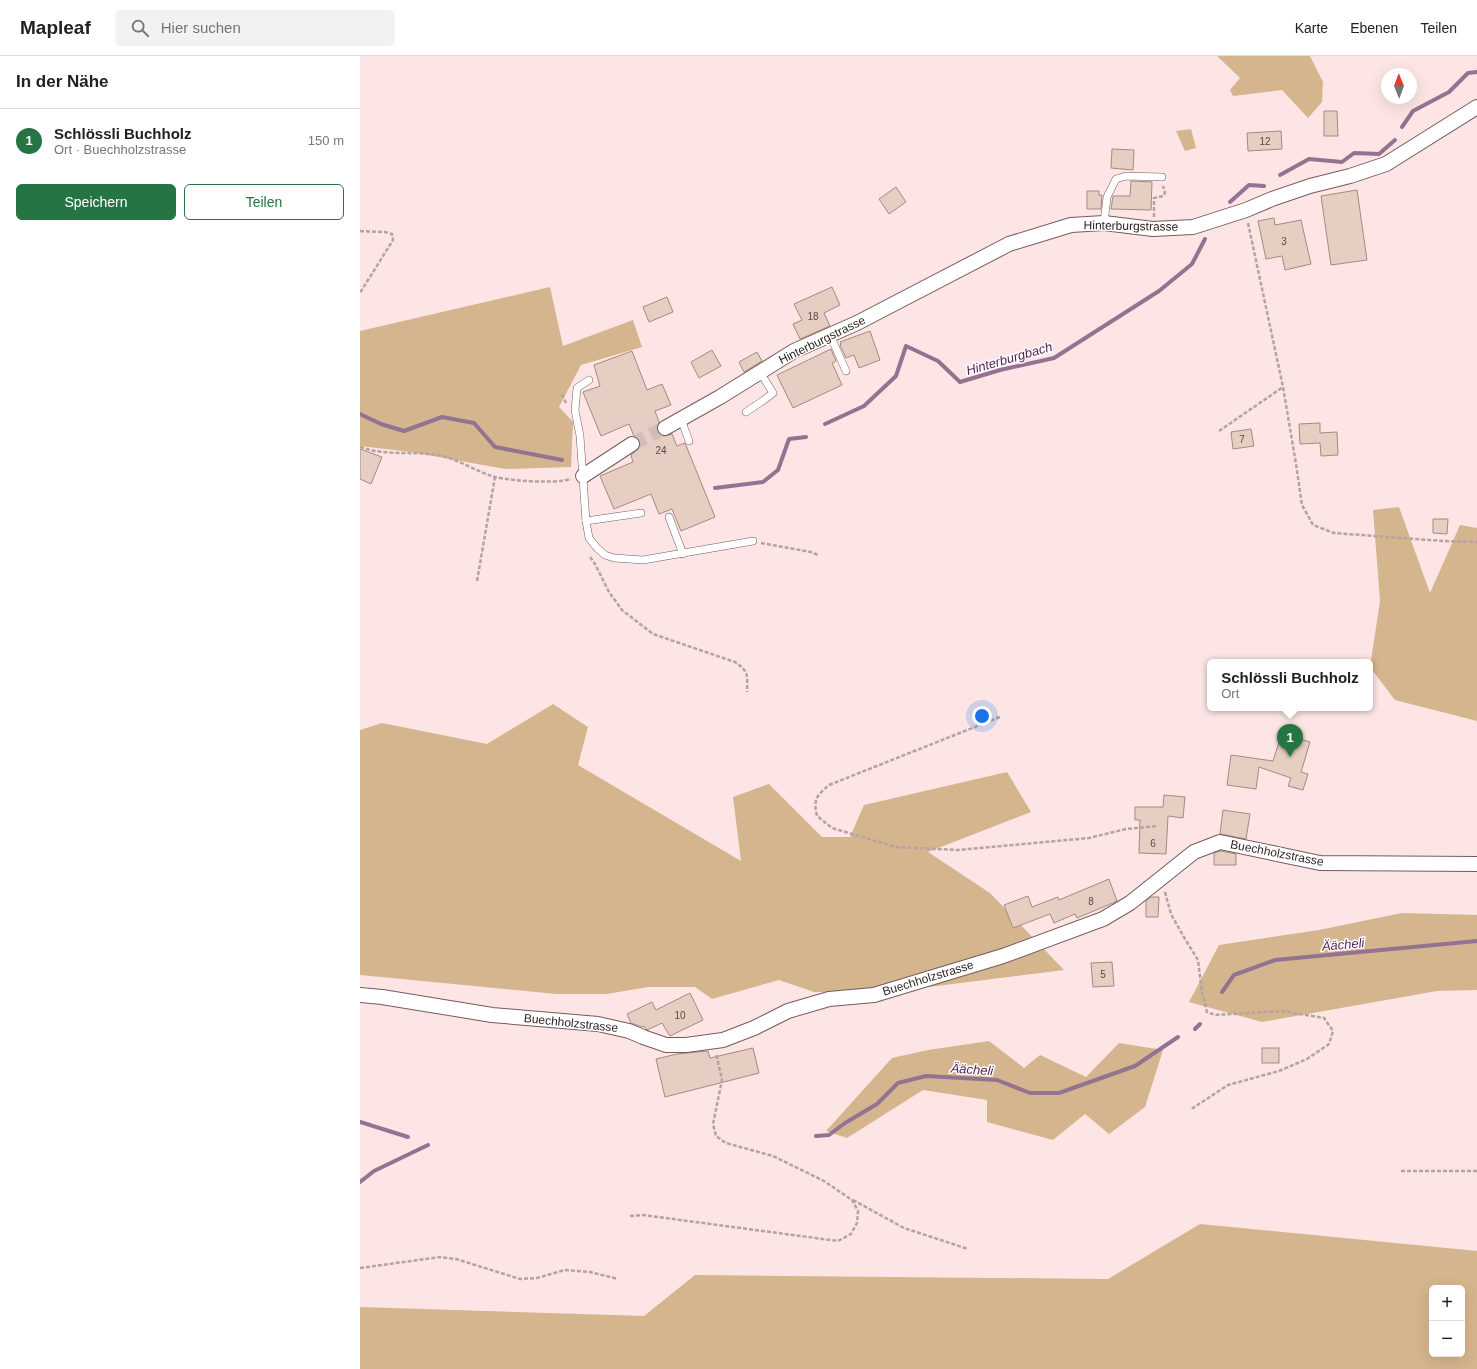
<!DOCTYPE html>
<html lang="de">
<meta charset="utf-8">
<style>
body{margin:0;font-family:Arial,sans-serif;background:#f2f2f2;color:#202124}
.controls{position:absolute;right:12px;bottom:12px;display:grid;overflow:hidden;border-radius:6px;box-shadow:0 4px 16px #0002}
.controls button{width:36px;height:36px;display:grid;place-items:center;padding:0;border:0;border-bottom:1px solid #e0e0e0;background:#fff;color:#202124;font:20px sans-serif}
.compass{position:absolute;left:1021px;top:12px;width:36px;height:36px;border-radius:50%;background:#fff;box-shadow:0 4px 16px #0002;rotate:359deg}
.you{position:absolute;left:622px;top:660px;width:14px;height:14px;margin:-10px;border:3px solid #fff;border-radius:50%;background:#1a73e8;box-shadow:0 0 0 6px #1a73e833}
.badge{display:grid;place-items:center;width:26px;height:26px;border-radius:50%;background:#257444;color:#fff;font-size:13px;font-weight:700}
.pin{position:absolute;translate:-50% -33px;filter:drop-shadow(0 1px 2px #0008)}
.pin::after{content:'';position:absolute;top:21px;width:14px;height:12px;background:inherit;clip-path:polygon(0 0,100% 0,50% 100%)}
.popup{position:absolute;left:847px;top:603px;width:166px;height:52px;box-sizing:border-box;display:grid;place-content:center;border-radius:6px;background:#fff;filter:drop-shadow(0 1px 3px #0005);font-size:13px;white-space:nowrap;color:#757577}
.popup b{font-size:15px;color:#202124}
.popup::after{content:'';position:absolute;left:50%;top:100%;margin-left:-8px;border:8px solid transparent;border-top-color:#fff}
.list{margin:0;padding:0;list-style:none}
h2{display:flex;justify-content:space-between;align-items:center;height:52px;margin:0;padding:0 16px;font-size:17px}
h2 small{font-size:13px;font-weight:400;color:#757577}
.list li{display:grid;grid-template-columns:26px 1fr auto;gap:12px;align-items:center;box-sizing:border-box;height:64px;padding:0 16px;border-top:1px solid #e0e0e0}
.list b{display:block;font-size:15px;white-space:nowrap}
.list p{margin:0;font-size:13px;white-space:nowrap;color:#757577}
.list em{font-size:13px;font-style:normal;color:#757577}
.actions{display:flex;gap:8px;padding:12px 16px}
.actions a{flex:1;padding:9px 0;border:1px solid #257444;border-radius:6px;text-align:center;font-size:14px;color:#257444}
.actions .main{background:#257444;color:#fff}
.icon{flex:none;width:22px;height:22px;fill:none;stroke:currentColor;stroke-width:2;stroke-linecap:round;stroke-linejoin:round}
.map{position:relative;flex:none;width:1117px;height:1313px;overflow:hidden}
header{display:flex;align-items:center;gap:24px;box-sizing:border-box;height:56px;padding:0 20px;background:#fff;border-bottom:1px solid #e0e0e0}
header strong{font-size:19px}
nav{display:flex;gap:22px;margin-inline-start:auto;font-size:14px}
.search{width:280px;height:36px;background:#f2f2f2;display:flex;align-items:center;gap:10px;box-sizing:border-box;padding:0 14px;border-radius:6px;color:#757577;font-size:15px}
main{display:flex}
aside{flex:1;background:#fff}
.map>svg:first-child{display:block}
.green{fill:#d5b58e;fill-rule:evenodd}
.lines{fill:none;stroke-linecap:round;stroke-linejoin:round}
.stream{stroke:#947391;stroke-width:4}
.building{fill:#e7cec3;stroke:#a28b81}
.street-tunnel{stroke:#d2bdbd;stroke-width:14;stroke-dasharray:14 7;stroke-linecap:butt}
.lane-casing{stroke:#745c5c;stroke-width:8}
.street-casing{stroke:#745c5c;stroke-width:16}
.path{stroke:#b5a2a1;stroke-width:2.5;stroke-dasharray:4 2;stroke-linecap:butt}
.lane{stroke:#fff;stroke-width:7}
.street{stroke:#fff;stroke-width:14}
.labels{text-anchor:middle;stroke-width:3;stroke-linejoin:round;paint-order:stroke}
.number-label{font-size:10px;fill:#584b48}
.street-label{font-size:12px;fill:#291f1f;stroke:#fff}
.water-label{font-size:13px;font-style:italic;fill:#531f55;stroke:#fff}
</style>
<header>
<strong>Mapleaf</strong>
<div class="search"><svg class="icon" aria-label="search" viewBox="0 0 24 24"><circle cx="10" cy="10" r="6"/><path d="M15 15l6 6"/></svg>Hier suchen</div>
<nav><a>Karte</a><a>Ebenen</a><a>Teilen</a></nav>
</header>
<main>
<aside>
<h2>In der Nähe<small></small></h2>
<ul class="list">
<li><span class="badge">1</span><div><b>Schlössli Buchholz</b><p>Ort · Buechholzstrasse</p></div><em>150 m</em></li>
</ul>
<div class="actions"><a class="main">Speichern</a><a>Teilen</a></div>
</aside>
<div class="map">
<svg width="1117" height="1313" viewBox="0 0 1117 1313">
<rect width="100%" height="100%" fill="#fce5e4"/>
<g class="green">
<polygon points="857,0 950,0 963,26 962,46 948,62 922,34 873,40 870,34 880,22"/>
<polygon points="831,73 836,92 825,95 816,75"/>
<polygon points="190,231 203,290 273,264 282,291 221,309 199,351 213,366 211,411 145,413 51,396 0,390 0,275"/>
<polygon points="1039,451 1070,537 1100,469 1117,472 1117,665 1035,644 1010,611 1020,545 1013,454"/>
<polygon points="193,648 228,671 218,709 381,805 373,741 409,728 462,781 490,781 504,749 647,716 671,756 568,796 630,837 704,914 537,935 454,936 419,924 352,943 335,931 288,931 247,938 196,938 0,919 0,674 22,667 127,688"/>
<polygon points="1042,857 1117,859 1117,934 1077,935 902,966 829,946 859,889 959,874"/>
<polygon points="629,985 664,1012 680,999 726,1021 759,987 803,994 785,1051 749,1078 725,1058 693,1084 627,1066 627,1044 563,1034 487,1082 466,1075 532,1002 568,994"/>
<path d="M840,1168L1117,1195V1313H0V1251L284,1260L335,1219L748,1223ZM1072,1232H1102V1298H1072Z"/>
</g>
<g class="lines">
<g class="stream">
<polyline points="1042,71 1053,55 1089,36 1108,17 1117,16"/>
<polyline points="920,119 949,103 982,106 994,97 1019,98 1035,84"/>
<polyline points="870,146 889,129 904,130"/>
<polyline points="0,358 21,368 44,375 82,361 114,367 135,391 202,404"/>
<polyline points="465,368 504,350 536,320 546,290 578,305 600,326 640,314 694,302 799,235 832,208 845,183"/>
<polyline points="355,432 403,426 418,414 429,383 446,381"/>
<polyline points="862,936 874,919 915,904 1117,885"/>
<polyline points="835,973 840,968"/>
<polyline points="0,1066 48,1081"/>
<polyline points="456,1080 469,1079 485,1067 517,1048 538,1027 566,1020 637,1024 670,1037 699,1037 775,1010 818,981"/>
<polyline points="0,1126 14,1115 68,1089"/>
</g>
</g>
<g class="building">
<polygon points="964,55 977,55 978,80 964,80"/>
<polygon points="921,75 922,93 888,95 887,77"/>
<polygon points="752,93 774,94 773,114 751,112"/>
<polygon points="771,125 792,126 791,154 751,153 753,140 770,140"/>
<polygon points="536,131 546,146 529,158 519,143"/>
<polygon points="997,134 1007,204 971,209 961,140"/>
<polygon points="727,135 739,135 739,139 742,139 741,153 727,153"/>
<polygon points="914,162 915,169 941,164 951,208 925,214 922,200 906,203 898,165"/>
<polygon points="472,231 480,249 464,257 470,270 440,283 433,268 442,264 434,248"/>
<polygon points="307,241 313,256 289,266 283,251"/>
<polygon points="510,275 520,304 499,312 494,299 486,302 480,289 481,288 480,286"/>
<polygon points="471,293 476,305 472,307 482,329 433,352 417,319"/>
<polygon points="352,294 361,310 339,322 331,306"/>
<polygon points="272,295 287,334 302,328 311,349 295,355 299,366 297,372 297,376 300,379 305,380 312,378 317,390 325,387 355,461 321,475 312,453 299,458 291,438 254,453 240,420 273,406 271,399 279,392 280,387 279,383 274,380 269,368 241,380 223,336 240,330 234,309"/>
<polygon points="397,296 402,305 384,316 379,306"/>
<polygon points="960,367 960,377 977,376 978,399 961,400 960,387 940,388 939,368"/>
<polygon points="891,373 894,390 873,393 871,376"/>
<polygon points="0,393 22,401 11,428 0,423"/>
<polygon points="1073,463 1088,463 1087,478 1073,477"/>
<polygon points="922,677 950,686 941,716 948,718 943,734 928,730 931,722 899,711 896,733 867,729 871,699 913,705"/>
<polygon points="804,739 825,741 823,762 808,760 806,798 779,797 780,764 775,764 775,751 803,751"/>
<polygon points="863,754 890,758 886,783 860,778"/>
<polygon points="861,795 876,798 876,809 854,809 854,797"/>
<polygon points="749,823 757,845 755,846 717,862 715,858 694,867 690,858 653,872 644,849 668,840 672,851 698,841 699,844"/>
<polygon points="791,841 799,841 798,861 786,861 786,845"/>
<polygon points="752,906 754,930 733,931 731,907"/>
<polygon points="330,937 343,964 310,980 302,967 287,974 284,970 282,971 271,967 267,958 292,946 296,954"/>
<polygon points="393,992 399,1017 305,1041 296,1003 317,998 348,995 350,1002"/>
<rect x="902" y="992" width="17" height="15"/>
</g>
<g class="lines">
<polyline class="street-tunnel" points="272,388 305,372"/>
<g class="lane-casing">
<g id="lane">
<polyline points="744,167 747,141 756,123 766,120 802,121"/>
<polyline points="470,279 486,315"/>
<polyline points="229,324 217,332 215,354 220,380 226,465 229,482 237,492 245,499 254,502 283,504 393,485"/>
<polyline points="386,356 404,344 413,337 400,316"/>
<polyline points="321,363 329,385"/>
<polyline points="309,461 323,498"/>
<polyline points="226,465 281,457"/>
</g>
</g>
<g class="street-casing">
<g id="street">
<polyline points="305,372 360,341 434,295 497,267 649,188 711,169 744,167 793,173 833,171 886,154 912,143 950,130 990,120 1026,108 1117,51"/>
<polyline points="223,420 272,388"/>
<polyline points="0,939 22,941 132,959 238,968 269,975 283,981 306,989 326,989 363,984 394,972 428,955 469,943 514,939 643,900 743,863 770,847 834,796 860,786 960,807 1117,808"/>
</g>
</g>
<g class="path">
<polyline points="794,161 794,142 803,140 805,137 803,130"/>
<polyline points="888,167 923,331 936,408 942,449 953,469 974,477 1083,485 1117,486"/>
<polyline points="0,175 25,176 32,178 33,184 0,237"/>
<polyline points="202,338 206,347"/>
<polyline points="859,375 923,331"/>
<path d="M0,391C25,400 52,395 78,399C96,402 117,416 135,421C152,425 195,428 211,423"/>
<polyline points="401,487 451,496 458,499"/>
<path d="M230,501L235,508L249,536L262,554L293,578L375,606C390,616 387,620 387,636"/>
<polyline points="117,525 135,421"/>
<path d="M640,661L469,729C456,740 453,744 457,760L472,772L536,791L598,794L729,782L766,773L798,770"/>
<polyline points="805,836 811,858 825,883 838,904 842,936 847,956 855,959 922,955 964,962 973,975 969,988 947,1003 919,1015 868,1029 830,1054"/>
<polyline points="1041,1115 1117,1115"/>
<polyline points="493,1144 544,1172 608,1193"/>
<polyline points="270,1160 283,1159 478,1185 491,1178 497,1167 498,1155 492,1144 464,1125 413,1100 366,1087 356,1080 353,1068 362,1024 356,997"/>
<polyline points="0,1212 80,1201 96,1203 160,1223 177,1222 205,1214 230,1216 258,1223"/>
</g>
<use href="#lane" class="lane"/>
<use href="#street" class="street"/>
</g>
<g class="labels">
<g class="number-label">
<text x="905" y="89">12</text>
<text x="924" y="189">3</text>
<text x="453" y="264">18</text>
<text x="882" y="387">7</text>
<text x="301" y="398">24</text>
<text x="793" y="791">6</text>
<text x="731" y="849">8</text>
<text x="743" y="922">5</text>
<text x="320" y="963">10</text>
</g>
<g class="street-label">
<text transform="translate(771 170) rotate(1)" y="4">Hinterburgstrasse</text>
<text transform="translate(462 284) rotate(-26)" y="4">Hinterburgstrasse</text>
<text transform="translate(917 797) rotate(11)" y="4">Buechholzstrasse</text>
<text transform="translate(568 922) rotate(-17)" y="4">Buechholzstrasse</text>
<text transform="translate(211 967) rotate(6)" y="4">Buechholzstrasse</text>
</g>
<g class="water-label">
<text transform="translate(649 302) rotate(-16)" y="5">Hinterburgbach</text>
<text transform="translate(983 888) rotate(-5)" y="5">Äächeli</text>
<text transform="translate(612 1013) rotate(4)" y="5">Äächeli</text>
</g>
</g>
</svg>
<div class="controls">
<button>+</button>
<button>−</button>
</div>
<svg class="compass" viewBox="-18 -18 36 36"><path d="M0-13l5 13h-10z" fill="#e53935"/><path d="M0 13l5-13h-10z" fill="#757577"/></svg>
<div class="you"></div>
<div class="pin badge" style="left:930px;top:701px">1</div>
<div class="popup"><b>Schlössli Buchholz</b>Ort</div>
</div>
</main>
